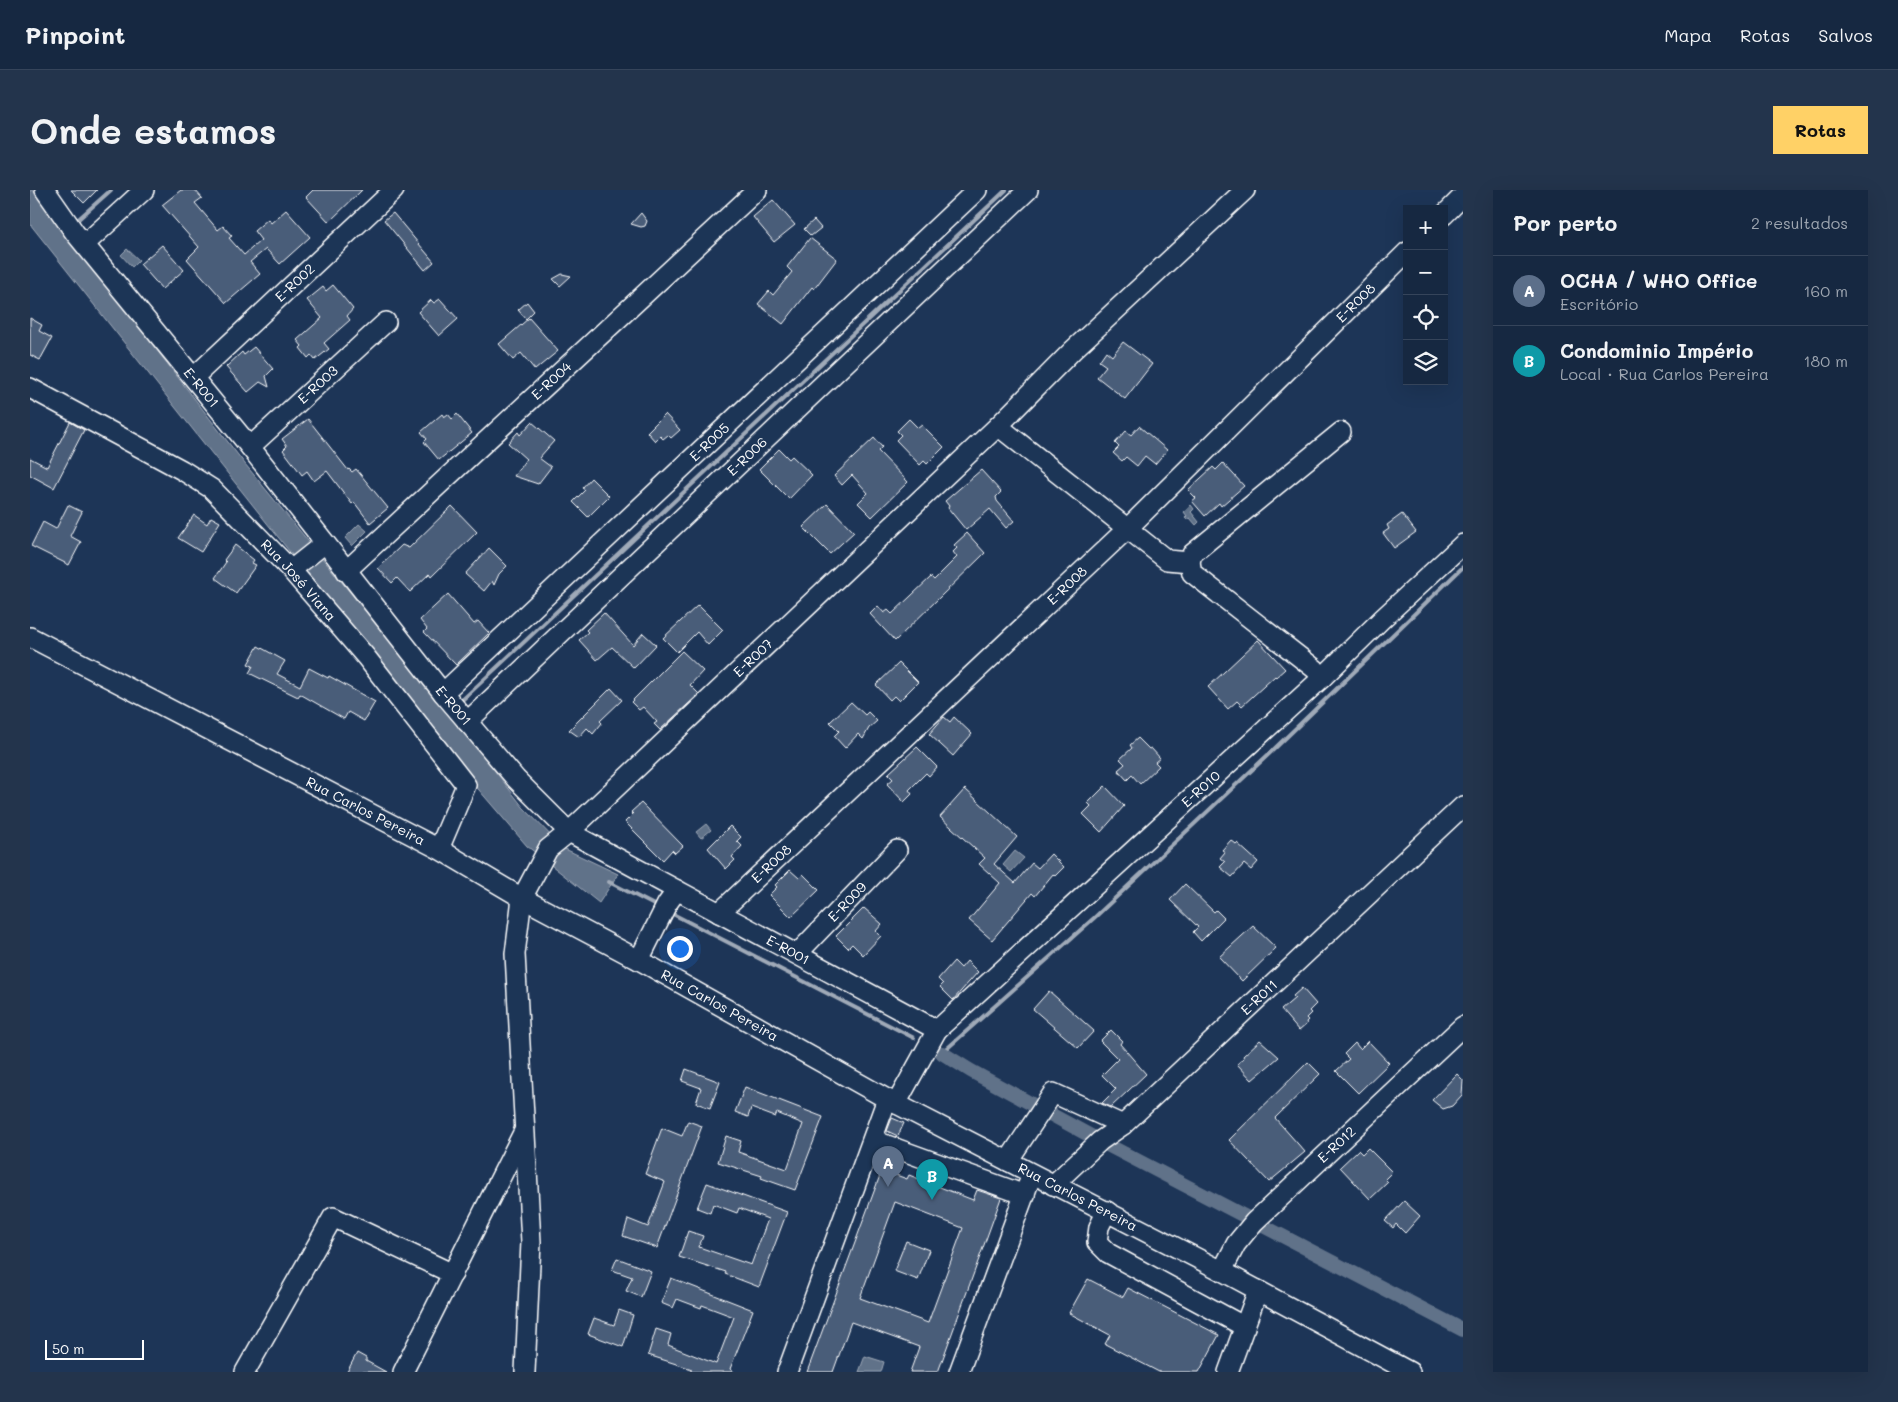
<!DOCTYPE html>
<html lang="pt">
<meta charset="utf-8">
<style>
body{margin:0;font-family:Mali,sans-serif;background:#23344c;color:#f1f3f6}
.controls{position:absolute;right:15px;top:15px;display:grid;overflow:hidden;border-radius:0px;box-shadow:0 5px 20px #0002}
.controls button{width:45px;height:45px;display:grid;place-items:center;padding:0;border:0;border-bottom:1px solid #35445a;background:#162841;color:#f1f3f6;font:25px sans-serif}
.scale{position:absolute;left:15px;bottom:12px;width:99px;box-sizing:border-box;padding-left:5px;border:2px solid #fff;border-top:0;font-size:14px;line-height:18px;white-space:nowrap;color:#fff;-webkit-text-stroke:4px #1d3557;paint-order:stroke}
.you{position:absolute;left:649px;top:758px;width:18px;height:18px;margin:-12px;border:4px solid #fff;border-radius:50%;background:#1a73e8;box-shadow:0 0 0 8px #1a73e833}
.badge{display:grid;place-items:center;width:32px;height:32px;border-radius:50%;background:#ffd166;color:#fff;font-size:16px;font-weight:700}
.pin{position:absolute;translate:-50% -41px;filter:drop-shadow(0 1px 2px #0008)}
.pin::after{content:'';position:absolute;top:26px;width:18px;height:15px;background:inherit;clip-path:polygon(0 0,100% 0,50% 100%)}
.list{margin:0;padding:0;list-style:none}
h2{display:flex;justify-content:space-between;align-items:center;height:65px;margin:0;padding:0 20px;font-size:21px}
h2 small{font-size:16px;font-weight:400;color:#9ea6b1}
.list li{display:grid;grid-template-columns:32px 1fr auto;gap:15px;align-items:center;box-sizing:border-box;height:70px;padding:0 20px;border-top:1px solid #35445a}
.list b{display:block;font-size:19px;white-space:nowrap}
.list p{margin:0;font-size:16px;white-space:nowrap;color:#9ea6b1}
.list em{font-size:16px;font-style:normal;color:#9ea6b1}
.icon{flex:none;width:28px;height:28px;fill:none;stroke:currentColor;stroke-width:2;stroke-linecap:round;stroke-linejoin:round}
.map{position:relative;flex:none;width:1433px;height:1182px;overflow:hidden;border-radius:0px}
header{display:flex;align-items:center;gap:30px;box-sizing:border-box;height:70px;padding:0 25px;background:#162841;border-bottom:1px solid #35445a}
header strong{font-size:24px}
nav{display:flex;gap:28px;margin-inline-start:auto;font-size:18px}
.intro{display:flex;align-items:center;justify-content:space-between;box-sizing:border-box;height:120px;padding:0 30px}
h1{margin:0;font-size:35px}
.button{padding:12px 22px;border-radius:0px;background:#ffd166;color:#111;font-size:18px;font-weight:700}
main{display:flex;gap:30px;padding:0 30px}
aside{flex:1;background:#162841;border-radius:0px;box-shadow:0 5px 20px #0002}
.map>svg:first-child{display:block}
.water{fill:#617289;stroke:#a0aab8}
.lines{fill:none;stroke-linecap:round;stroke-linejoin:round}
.stream{stroke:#a0aab8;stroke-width:4}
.canal{stroke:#617289;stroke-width:14}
.building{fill:#4a5d79;stroke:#fff;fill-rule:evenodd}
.minor-casing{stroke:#fff;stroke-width:22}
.minor{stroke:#1d3557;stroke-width:19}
.labels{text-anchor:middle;stroke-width:4.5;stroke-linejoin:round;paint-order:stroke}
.street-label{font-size:14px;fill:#fff;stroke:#1d3557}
</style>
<header>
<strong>Pinpoint</strong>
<nav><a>Mapa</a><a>Rotas</a><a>Salvos</a></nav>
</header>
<div class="intro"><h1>Onde estamos</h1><a class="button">Rotas</a></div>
<main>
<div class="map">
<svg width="1433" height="1182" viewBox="0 0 1433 1182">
<rect width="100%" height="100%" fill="#1d3557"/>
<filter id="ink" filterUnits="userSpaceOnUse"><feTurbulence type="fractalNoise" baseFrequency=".02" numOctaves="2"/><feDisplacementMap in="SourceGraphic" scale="10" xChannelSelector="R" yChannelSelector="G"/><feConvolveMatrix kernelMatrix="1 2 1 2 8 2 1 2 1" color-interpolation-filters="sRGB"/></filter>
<g filter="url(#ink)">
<g class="water">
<polygon points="0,0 3,0 215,274 441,550 493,617 533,658 588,684 569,713 497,656 443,593 0,34"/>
<polygon points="97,59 109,70 102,77 91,65"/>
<polygon points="1161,315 1164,319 1161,322 1169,332 1166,335 1160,328 1157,330 1155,328 1157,326 1154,322"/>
<polygon points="329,334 337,341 322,356 315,348"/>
<polygon points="676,634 681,640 671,648 666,642"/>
<polygon points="985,661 994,668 981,682 973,675"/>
<polygon points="835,1166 854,1172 851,1182 829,1182"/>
</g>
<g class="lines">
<g class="stream">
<polyline points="44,33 81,0"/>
<polyline points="429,513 976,0"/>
<polyline points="579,692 628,717"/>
<polyline points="639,722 884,848"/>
<polyline points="912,863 1064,728 1240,563 1433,377"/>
</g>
<polyline class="canal" points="912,863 941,881 1070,951 1433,1140"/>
</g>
<g class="building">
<polygon points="41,0 67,0 54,13"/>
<polygon points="151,0 165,0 172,8 165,13 188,40 193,36 202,46 199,48 214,65 231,50 224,41 238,29 241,33 256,20 280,47 250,74 236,59 220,72 230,84 196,113 157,69 169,57 132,15"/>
<polygon points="283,0 332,0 299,32 276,7"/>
<polygon points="743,10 765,35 744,52 723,27"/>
<polygon points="363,23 404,72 395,80 354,30"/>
<polygon points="611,23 617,31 615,36 611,37 601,34"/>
<polygon points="784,30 791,38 781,46 774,39"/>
<polygon points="780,48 807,69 784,99 782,97 753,134 728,114 739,101 743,105 762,82 757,77"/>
<polygon points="132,55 154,80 132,99 110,74"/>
<polygon points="532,84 541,86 530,96 523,89"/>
<polygon points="303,95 323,119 317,126 320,130 294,153 299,159 285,170 281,165 278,168 270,158 272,156 267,150 292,128 277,110 293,97 296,101"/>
<polygon points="410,109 428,129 409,146 388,122 401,110 404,113"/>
<polygon points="497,112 504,121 496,129 488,120"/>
<polygon points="0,128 12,135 9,141 22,148 10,170 0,165"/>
<polygon points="499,128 528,161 505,180 491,163 483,170 469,154"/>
<polygon points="1093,152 1122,174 1095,209 1067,187 1076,176 1069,171 1076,161 1082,166"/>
<polygon points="224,157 243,179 236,186 239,197 230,192 218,202 196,177 212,162 214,165"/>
<polygon points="412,224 414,227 418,224 422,229 427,224 442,243 409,270 394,252 397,249 391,242"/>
<polygon points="635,224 650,240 641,248 638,245 633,249 630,246 625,251 617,242"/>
<polygon points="278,229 318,280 319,279 322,282 326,279 358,318 340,333 324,312 322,314 297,281 284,291 277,281 272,285 253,260 257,256 252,249"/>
<polygon points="879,229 888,238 892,235 914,257 897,274 894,271 890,275 866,250 871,245 867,241"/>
<polygon points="40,232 54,240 24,298 0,285 0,268 17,277"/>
<polygon points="502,232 524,251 509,268 521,277 508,294 484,286 496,269 478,253 488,242 490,245"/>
<polygon points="1109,236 1137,260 1125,274 1115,266 1107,276 1096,267 1092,271 1083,263 1089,257 1085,253 1096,241 1101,245"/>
<polygon points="844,248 852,257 848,261 878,292 842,327 828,313 838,303 822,285 812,295 804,286"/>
<polygon points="749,259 759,269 762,266 782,285 759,309 729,279"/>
<polygon points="1193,273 1214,296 1191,316 1189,313 1175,326 1162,311 1166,308 1158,300 1183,277 1186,280"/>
<polygon points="951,280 971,302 966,307 967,311 984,331 976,338 960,319 936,340 918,318 919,316 915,311"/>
<polygon points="561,288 579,306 558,327 543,312 555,300 552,298"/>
<polygon points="797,314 824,342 800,364 773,337"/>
<polygon points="38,315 52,322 40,346 51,352 39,375 1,356 13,332 26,339"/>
<polygon points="422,316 447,342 402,386 400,383 380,402 367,388 362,393 348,378 372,355 379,358"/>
<polygon points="1372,324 1386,342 1364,358 1353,343 1359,339 1357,335"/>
<polygon points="164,325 177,334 181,327 190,332 171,362 148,348"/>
<polygon points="937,343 955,363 865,451 840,424 848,416 854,423 858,420 862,424 901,387 904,390 927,367 923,362 927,358 924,355"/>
<polygon points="205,355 224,370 222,373 226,375 206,403 185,388 196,372 194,370"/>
<polygon points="459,358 477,376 469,384 464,395 462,391 454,401 435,384"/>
<polygon points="418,404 444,434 448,431 459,443 426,475 394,442 397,439 390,430"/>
<polygon points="668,415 693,440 678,455 667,442 647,462 633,448"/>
<polygon points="574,423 603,455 613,443 626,455 604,478 582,457 567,470 549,450 558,442 556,440"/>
<polygon points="1228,450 1255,479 1246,487 1245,486 1212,516 1207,511 1198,519 1178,497"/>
<polygon points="228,456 255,471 247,484 270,496 279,478 298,488 299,486 345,512 334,531 318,522 314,529 270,504 268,507 219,483 223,476 218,474"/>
<polygon points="652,461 673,481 660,495 669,504 630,540 624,534 627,532 613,517 609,520 601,512"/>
<polygon points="869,473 888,492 869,511 864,506 860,510 846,495"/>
<polygon points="581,498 592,510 570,531 572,533 563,544 557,538 549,547 539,540"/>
<polygon points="821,512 835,525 838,522 847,531 839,538 833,549 828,544 815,558 804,546 809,541 800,532"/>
<polygon points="914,527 920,532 924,527 942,544 923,566 899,544"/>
<polygon points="1108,548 1119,559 1121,558 1130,568 1125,572 1129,576 1110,594 1102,585 1097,590 1088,580 1095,574 1090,569 1102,558 1100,555"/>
<polygon points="887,557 907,577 899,586 896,583 879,600 882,604 874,612 857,594 863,589 858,584"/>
<polygon points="1075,596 1094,616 1071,642 1053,624 1061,616 1058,613"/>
<polygon points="935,599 987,647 964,674 985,693 1002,673 1008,678 1021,664 1034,677 1025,686 1023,684 1005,706 1002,703 962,750 939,730 970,693 949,674 955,668 910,627"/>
<polygon points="611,613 653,656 645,663 642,660 633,670 595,632 603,624 601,622"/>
<polygon points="700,636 711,647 707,651 712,656 702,667 705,670 696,679 678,658"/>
<polygon points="1201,650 1206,654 1207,653 1228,672 1221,680 1214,674 1202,687 1190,677 1195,672 1190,668 1195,662 1192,660"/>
<polygon points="760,680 769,688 773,684 789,700 761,727 739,705 747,697 745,695"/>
<polygon points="1155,694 1184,722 1186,720 1194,728 1171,751 1163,742 1168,737 1140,710"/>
<polygon points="834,718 852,734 846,741 851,746 833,765 822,754 818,758 806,746"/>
<polygon points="1223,736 1246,758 1212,791 1189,767"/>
<polygon points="924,771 931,778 937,771 948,782 923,810 910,797 913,794 908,789"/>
<polygon points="1272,798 1286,814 1279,821 1281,823 1276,828 1278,830 1276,832 1277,834 1269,841 1251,820 1265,808 1263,806"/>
<polygon points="1019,801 1064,841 1048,858 1003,819"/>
<polygon points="1081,840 1092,851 1090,854 1116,884 1081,917 1072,913 1086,899 1072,885 1088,869 1070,851"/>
<polygon points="1230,850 1249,867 1222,890 1207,874 1214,868 1213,866"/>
<polygon points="1338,851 1359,873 1328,903 1306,881 1319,869 1314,864 1325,853 1330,859"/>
<polygon points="1278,872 1290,884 1245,928 1275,962 1239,992 1199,950"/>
<polygon points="656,879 690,892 680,918 666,913 671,898 652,891"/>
<polygon points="1427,884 1433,890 1432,905 1422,916 1413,919 1402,910"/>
<polygon points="715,897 793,927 765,1000 731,988 732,986 688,972 696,946 711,951 708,962 757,979 773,934 747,923 745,927 721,918 718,927 705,922"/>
<polygon points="862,928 874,933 868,946 857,941"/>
<polygon points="658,931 672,936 627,1058 593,1046 598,1029 618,1037 635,992 615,984 632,938 652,946"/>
<polygon points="1338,958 1362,982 1355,989 1358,992 1340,1009 1310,977 1328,960 1332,964"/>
<path d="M852,980L877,989L879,985L943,1010L947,1000L971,1008L908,1182H880L889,1157L821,1132L803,1182H777ZM865,1012L933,1038L898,1133L830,1108Z"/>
<polygon points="677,993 757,1022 729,1097 695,1084 696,1082 649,1067 658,1041 673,1046 669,1057 721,1075 738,1029 709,1018 707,1023 683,1014 680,1023 667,1018"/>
<polygon points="1374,1011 1390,1026 1375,1043 1366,1034 1363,1038 1355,1031"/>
<polygon points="876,1051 899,1060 888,1090 864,1081"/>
<polygon points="587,1068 621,1081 611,1107 596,1101 602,1087 582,1080"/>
<polygon points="641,1088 723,1120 700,1179 704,1182 660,1182 662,1179 618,1165 626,1139 641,1144 638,1155 686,1174 704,1127 672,1115 671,1118 647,1109 643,1118 631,1113"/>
<polygon points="1058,1089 1093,1107 1098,1098 1189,1145 1169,1182 1129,1182 1075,1154 1080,1145 1039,1123"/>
<polygon points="589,1120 603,1125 593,1157 558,1144 564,1128 584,1135"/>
<polygon points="327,1163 336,1168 336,1171 356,1182 317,1182"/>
</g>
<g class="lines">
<g class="minor-casing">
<g id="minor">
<path id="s1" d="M15,0L45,43L220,257L413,503L486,589L539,642L907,840"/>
<polyline points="1414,25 1433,6"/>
<polyline points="55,54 114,0"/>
<path id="s2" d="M164,187L364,0"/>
<path id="s3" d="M0,198L152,280L182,299L261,380L336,467L436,595L409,659"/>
<polyline points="968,236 1137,370 1160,372"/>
<path id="s4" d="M220,257L356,132"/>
<polyline points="261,380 295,353"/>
<path id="s5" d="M316,381L727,0"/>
<path id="s6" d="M0,447L409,659L492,708L609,770L857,909L1192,1081L1380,1182"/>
<polyline points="1292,488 1285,479 1162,383 1160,372 1162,364 1311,242"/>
<path id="s7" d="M413,503L947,0"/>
<path id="s8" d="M437,532L998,0"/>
<path id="s9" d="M689,723L1097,339L1377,62"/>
<path id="s10" d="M768,763L867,660"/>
<polyline points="609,770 637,714 647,700"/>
<path id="s11" d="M866,914L907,840L1292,488L1352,429L1433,354"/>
<polyline points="843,950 995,1005"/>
<polyline points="978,971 1023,903 1093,935"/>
<path id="s12" d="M1023,995L1070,951L1093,935L1433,616"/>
<polyline points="1077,1021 1069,1037 1067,1052 1078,1063 1215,1137"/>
<path id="s13" d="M1192,1081L1206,1054L1224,1032L1433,836"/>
<polyline points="215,1182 303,1027 423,1084"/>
<polyline points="373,1182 494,941"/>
<path id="s14" d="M495,1182L501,1052L485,764L492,708L518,659L539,642L968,236L1043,160L1215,0"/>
<polyline points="757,1182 857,909"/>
<polyline points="929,1182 1002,984"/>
<polyline points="1198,1182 1228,1100"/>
</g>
</g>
<use href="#minor" class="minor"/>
</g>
</g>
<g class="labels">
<g class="street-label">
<text dy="5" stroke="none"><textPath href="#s2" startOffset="138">E-R002</textPath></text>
<text dy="5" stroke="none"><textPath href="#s9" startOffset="882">E-R008</textPath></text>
<text dy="5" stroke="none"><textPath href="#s5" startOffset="280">E-R004</textPath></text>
<text dy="5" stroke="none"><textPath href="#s4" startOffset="92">E-R003</textPath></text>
<text dy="5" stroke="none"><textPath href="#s1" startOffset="252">E-R001</textPath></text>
<text dy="5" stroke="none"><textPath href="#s7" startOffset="366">E-R005</textPath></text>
<text dy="5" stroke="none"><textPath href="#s8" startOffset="386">E-R006</textPath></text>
<text dy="5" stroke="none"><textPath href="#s3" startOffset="334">Rua José Viana</textPath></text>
<text dy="5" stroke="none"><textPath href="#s9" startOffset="478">E-R008</textPath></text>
<text dy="5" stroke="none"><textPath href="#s14" startOffset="811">E-R007</textPath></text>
<text dy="5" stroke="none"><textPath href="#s1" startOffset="658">E-R001</textPath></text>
<text dy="5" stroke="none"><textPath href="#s11" startOffset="442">E-R010</textPath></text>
<text dy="5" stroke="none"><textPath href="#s6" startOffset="378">Rua Carlos Pereira</textPath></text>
<text dy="5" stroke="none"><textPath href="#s9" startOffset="72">E-R008</textPath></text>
<text dy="5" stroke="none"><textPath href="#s10" startOffset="71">E-R009</textPath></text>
<text dy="5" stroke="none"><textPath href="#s1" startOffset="1078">E-R001</textPath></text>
<text dy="5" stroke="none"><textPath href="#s12" startOffset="279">E-R011</textPath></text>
<text dy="5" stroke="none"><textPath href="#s6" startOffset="782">Rua Carlos Pereira</textPath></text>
<text dy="5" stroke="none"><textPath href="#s13" startOffset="172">E-R012</textPath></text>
<text dy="5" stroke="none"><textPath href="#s6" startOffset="1188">Rua Carlos Pereira</textPath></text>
</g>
</g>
</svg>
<div class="controls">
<button>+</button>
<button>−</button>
<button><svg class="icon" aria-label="locate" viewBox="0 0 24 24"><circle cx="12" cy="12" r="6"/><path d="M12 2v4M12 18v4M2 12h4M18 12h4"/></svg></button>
<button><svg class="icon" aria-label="layers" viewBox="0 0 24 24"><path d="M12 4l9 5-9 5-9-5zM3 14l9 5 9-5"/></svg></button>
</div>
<div class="scale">50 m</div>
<div class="you"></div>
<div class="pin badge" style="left:858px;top:997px;background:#5c6f8a">A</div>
<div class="pin badge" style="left:902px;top:1010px;background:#0f9aa8">B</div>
</div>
<aside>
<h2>Por perto<small>2 resultados</small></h2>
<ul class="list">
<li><span class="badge" style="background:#5c6f8a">A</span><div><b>OCHA / WHO Office</b><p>Escritório</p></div><em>160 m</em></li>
<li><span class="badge" style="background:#0f9aa8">B</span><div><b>Condominio Império</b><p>Local · Rua Carlos Pereira</p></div><em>180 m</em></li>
</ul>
</aside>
</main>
